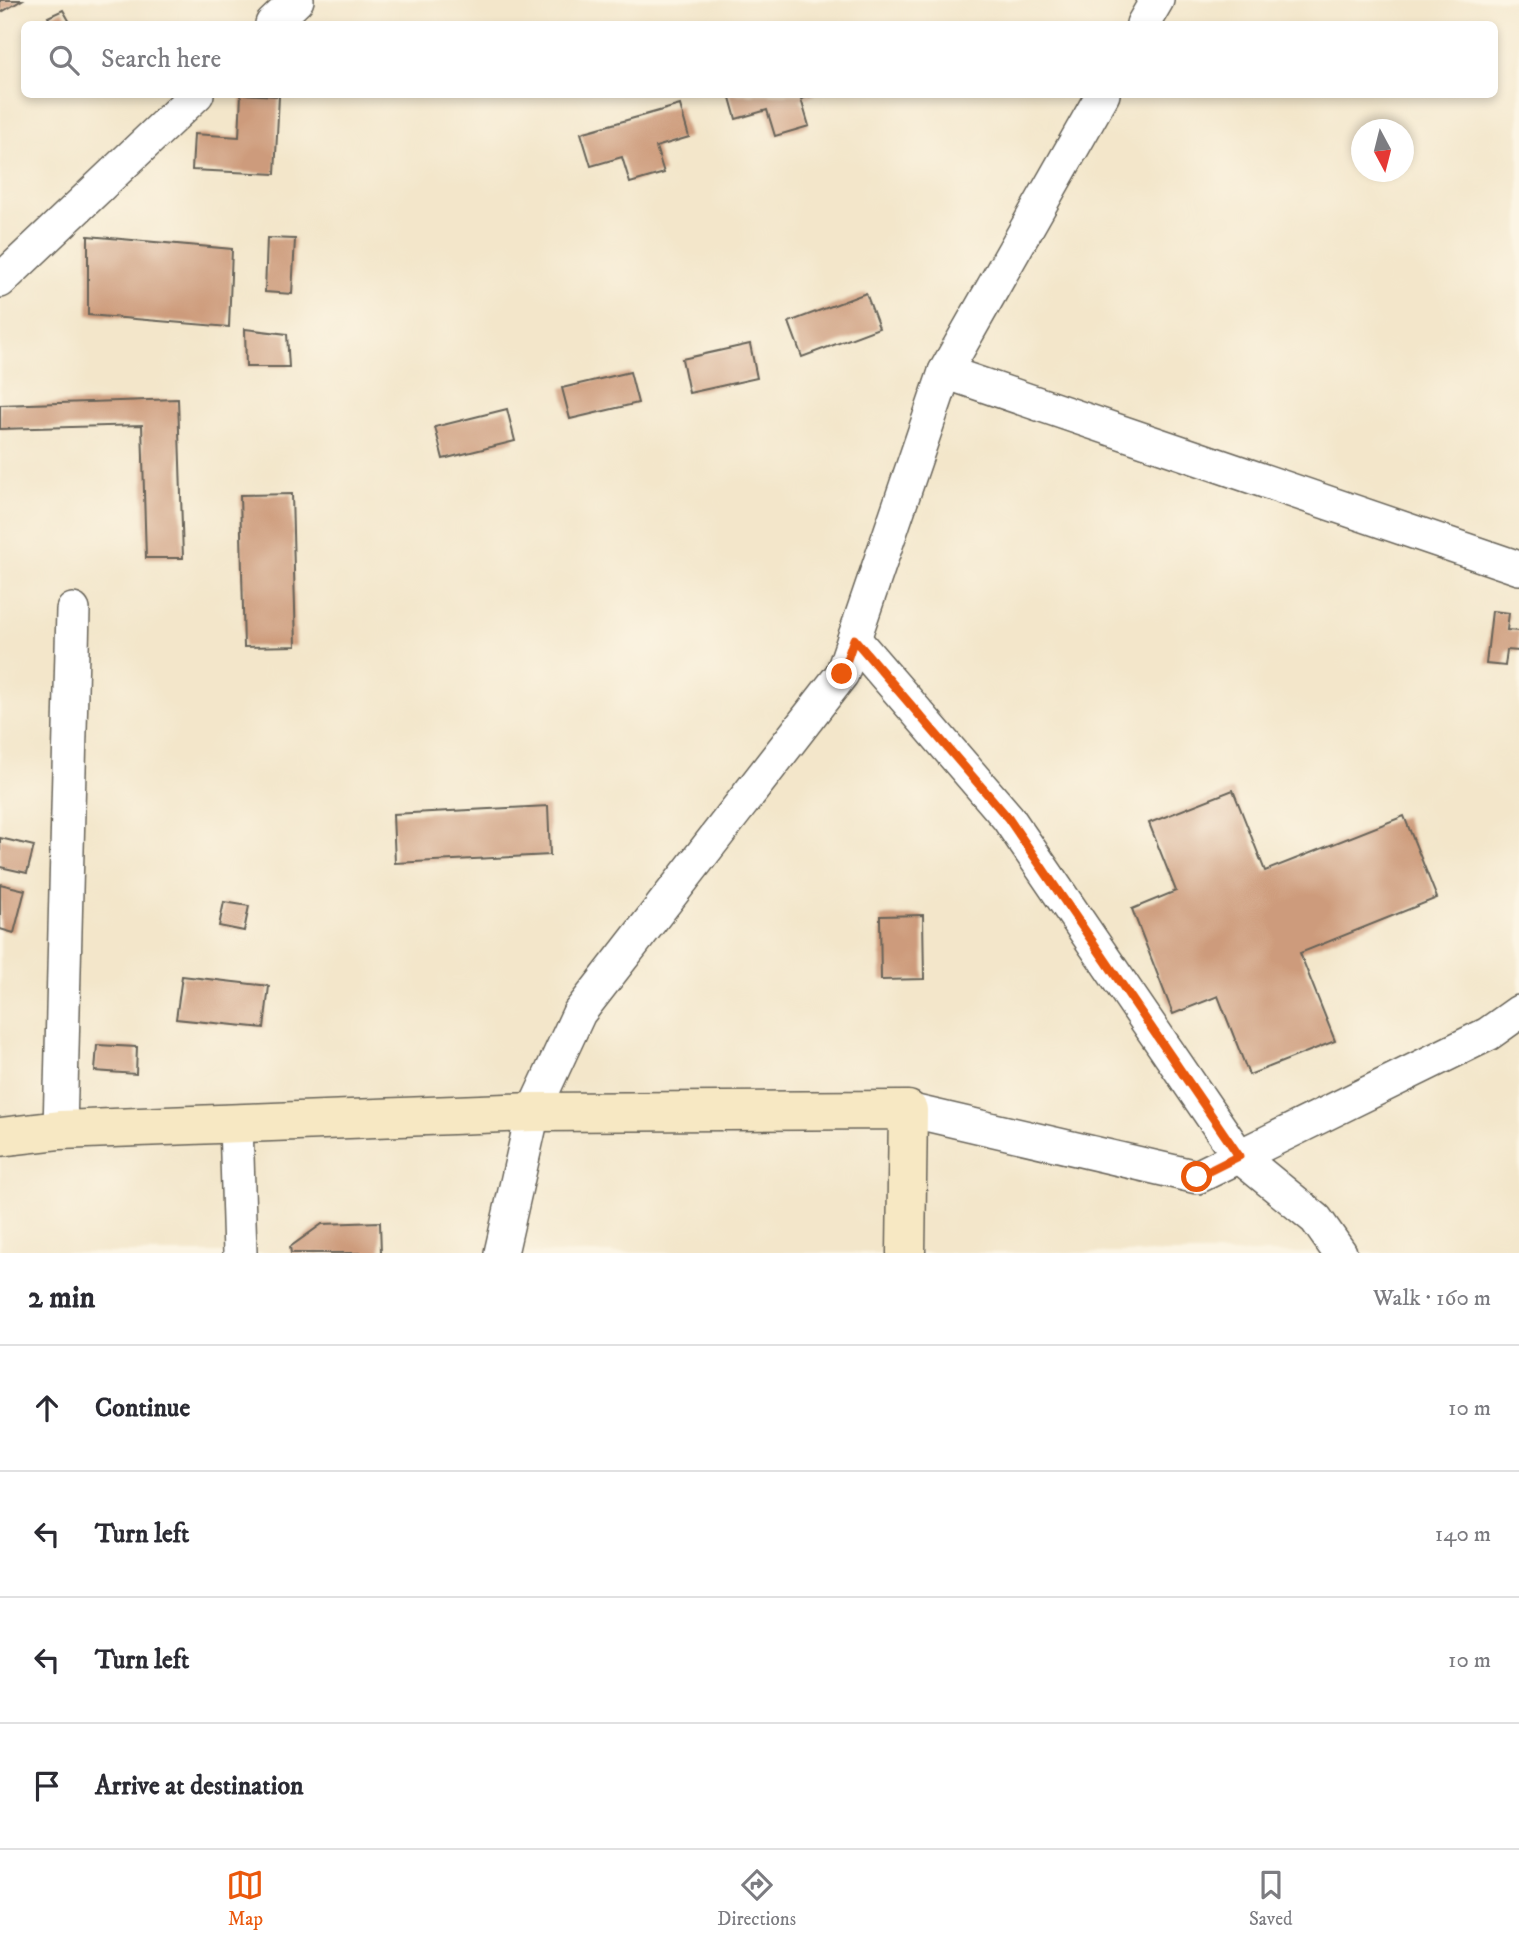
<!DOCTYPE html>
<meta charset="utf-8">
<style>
body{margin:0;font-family:"IM FELL DW Pica",serif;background:#f2f2f3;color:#2b2b33}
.compass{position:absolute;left:1351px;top:119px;width:63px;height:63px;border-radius:50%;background:#fff;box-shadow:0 4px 10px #0003;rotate:173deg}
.stop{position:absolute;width:21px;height:21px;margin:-16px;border:5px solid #ea580c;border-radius:50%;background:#fff}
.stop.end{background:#ea580c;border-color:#fff;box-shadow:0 2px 7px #0008}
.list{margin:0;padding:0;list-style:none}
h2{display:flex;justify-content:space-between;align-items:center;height:91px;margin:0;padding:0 28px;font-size:30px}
h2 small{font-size:23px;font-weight:400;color:#7c7c81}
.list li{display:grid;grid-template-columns:46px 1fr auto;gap:21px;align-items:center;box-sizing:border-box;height:126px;padding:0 28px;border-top:2px solid #e1e1e2}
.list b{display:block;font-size:26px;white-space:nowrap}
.list em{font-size:23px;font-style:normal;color:#7c7c81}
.icon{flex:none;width:38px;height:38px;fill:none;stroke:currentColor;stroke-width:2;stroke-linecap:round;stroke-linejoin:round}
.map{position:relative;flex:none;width:1519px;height:1253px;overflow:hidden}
.search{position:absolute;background:#fff;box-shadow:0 4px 10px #0003;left:21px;right:21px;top:21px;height:77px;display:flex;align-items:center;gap:18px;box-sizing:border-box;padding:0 24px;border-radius:10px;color:#7c7c81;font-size:26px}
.sheet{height:595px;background:#fff}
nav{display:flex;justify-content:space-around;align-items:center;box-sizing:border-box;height:98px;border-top:2px solid #e1e1e2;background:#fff;font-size:19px;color:#7c7c81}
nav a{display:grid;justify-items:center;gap:4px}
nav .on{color:#ea580c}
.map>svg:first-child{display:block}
.building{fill:#cd9b7c}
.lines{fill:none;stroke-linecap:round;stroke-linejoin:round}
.minor-casing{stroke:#676359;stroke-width:36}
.secondary-casing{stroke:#676359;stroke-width:41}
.minor{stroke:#fff;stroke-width:33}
.secondary{stroke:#f7e8c3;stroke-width:38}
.route{stroke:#ea580c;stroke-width:9}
</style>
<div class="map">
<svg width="1519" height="1253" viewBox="0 0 1519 1253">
<rect width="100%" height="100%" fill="#fcf5e5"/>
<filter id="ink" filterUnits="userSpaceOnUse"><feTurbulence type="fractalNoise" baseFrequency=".0143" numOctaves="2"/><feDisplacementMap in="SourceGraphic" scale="14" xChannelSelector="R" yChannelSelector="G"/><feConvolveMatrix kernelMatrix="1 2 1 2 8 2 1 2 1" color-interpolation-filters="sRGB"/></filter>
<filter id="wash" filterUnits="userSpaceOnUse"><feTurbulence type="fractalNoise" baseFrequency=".00686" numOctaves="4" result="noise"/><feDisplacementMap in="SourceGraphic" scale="28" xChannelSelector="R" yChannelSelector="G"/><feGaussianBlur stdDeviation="1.57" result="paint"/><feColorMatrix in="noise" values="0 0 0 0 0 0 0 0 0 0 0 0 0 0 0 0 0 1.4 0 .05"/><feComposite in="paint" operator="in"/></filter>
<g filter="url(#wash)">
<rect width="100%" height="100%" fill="#f3e6ca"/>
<g id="blocks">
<g class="building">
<polygon points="0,0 22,0 0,13"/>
<polygon points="63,10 71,24 52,24 48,17"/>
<polygon points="241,94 279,96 275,174 192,170 194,134 239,137"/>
<polygon points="729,94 815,94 815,95 801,99 809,126 775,136 767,110 736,119"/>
<polygon points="680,105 689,137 656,147 664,173 630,183 622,157 591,166 581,133"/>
<polygon points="88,236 232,249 229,327 88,315"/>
<polygon points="267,238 295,239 292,294 265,292"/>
<polygon points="866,293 879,328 802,357 789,322"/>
<polygon points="245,329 287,334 289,367 246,367"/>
<polygon points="750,344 757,378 689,393 682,359"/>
<polygon points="630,372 638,403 570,419 562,388"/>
<polygon points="178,399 183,558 146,558 142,425 0,429 0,405"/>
<polygon points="507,409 515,441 443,459 435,427"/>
<polygon points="292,494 296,646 244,647 240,495"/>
<polygon points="1492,611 1509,613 1507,630 1519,631 1519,651 1507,650 1505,666 1486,664"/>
<polygon points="1233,790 1265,871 1404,816 1437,898 1300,953 1335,1041 1249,1075 1218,996 1173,1014 1132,909 1176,891 1149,823"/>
<polygon points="548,806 550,855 395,863 393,814"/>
<polygon points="0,838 34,846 27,873 0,867"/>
<polygon points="0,884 25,890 14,933 0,929"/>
<polygon points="224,902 249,906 244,931 219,926"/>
<polygon points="923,915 924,979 881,980 880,916"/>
<polygon points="182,976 269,986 264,1028 176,1019"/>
<polygon points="97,1045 137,1047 136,1074 95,1071"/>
<polygon points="380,1222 381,1253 291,1253 290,1247 322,1224"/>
</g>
</g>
</g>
<g filter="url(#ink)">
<use href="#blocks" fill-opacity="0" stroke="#676359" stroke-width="2"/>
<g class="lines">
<g class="minor-casing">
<g id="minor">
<polyline points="272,24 297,0"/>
<polyline points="1143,24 1157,0"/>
<polyline points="0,281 197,94"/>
<polyline points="945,372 1519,568"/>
<polyline points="854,639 1008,818 1239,1156 1316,1219 1340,1253"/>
<polyline points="908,1110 1197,1177 1488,1034 1519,1012"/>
<polyline points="236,1124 240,1253"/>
<polyline points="60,1130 73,610"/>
<polyline points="501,1253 533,1112 579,1013 842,674 945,372 1103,94"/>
</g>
</g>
<g class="secondary-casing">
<polyline id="secondary" points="0,1137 60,1130 533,1112 908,1110 906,1253"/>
</g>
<use href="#minor" class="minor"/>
<use href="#secondary" class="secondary"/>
</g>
</g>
<g class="lines" filter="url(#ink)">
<polyline class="route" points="842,674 854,639 1008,818 1239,1156 1197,1177"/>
</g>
</svg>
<svg class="compass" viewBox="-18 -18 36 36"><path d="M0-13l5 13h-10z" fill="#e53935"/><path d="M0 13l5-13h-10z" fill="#7c7c81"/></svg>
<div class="stop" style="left:1197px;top:1177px"></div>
<div class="stop end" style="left:842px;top:674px"></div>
<div class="search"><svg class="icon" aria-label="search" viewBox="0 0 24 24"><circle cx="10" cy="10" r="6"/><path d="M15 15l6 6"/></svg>Search here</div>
</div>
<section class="sheet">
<h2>2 min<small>Walk · 160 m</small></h2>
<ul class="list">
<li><svg class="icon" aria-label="ahead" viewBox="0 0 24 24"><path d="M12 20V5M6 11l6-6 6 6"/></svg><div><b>Continue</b></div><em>10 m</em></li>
<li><svg class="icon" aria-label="left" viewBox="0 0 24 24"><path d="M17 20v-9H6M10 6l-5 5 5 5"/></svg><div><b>Turn left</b></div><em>140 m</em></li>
<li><svg class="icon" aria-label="left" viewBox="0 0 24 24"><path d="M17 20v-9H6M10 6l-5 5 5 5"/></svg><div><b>Turn left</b></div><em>10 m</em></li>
<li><svg class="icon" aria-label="arrive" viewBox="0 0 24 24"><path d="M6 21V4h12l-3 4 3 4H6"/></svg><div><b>Arrive at destination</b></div></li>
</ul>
</section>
<nav>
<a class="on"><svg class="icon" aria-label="map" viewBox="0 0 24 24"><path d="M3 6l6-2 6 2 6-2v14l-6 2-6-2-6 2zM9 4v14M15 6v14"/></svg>Map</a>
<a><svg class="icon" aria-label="directions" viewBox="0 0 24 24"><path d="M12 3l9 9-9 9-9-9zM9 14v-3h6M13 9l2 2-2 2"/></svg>Directions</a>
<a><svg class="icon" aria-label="saved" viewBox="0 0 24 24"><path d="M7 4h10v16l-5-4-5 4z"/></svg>Saved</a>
</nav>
